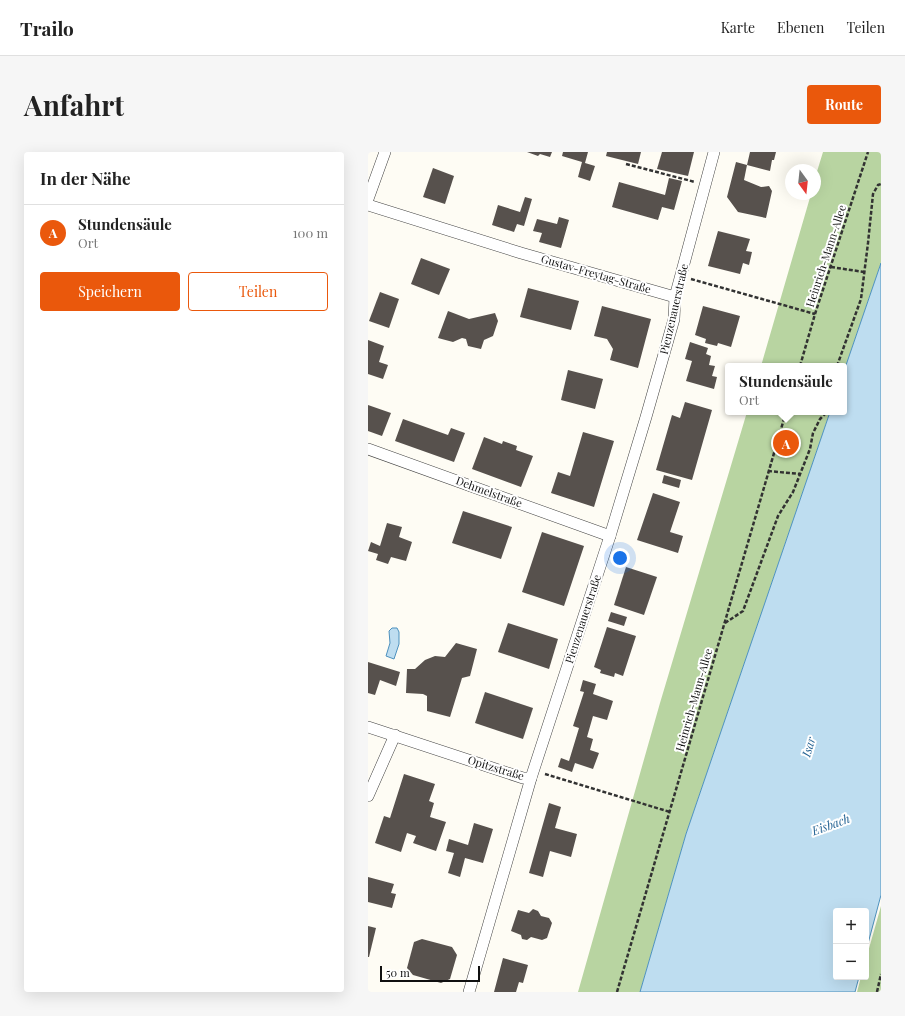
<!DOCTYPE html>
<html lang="de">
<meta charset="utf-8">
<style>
body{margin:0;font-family:"Playfair Display",serif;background:#f6f6f6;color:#222}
.controls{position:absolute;right:12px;bottom:12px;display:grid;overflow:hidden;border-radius:4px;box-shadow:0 4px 16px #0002}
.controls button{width:36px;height:36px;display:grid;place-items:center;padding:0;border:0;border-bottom:1px solid #e0e0e0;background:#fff;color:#222;font:20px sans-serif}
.compass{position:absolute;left:417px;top:12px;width:36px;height:36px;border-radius:50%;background:#fff;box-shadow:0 4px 16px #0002;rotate:165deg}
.scale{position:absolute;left:12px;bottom:10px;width:100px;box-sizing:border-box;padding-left:4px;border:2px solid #101010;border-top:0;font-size:11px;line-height:14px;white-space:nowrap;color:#101010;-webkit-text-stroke:3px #fff;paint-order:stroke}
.you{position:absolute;left:252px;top:406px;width:14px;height:14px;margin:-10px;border:3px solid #fff;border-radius:50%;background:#1a73e8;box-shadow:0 0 0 6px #1a73e833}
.badge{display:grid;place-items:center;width:26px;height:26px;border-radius:50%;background:#ea580c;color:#fff;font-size:13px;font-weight:700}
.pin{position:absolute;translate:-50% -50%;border:2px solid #fff;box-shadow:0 1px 4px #0006}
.popup{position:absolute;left:357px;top:211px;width:122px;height:52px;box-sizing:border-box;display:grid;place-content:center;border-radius:4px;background:#fff;filter:drop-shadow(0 1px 3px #0005);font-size:13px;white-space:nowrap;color:#767676}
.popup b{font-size:15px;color:#222}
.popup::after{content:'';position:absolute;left:50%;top:100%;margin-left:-8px;border:8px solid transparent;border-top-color:#fff}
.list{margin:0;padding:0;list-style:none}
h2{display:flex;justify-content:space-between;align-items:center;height:52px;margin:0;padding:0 16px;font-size:17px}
h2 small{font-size:13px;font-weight:400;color:#767676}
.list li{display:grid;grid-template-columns:26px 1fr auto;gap:12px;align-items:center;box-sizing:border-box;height:56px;padding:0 16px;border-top:1px solid #e0e0e0}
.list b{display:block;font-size:15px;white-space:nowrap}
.list p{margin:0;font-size:13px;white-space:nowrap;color:#767676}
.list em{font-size:13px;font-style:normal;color:#767676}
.actions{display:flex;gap:8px;padding:12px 16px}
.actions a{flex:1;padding:9px 0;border:1px solid #ea580c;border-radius:4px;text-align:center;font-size:14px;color:#ea580c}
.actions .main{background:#ea580c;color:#fff}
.map{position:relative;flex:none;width:513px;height:840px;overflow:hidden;border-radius:4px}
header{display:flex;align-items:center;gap:24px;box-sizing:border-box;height:56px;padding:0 20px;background:#fff;border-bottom:1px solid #e0e0e0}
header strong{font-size:19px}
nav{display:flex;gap:22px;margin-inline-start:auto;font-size:14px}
.intro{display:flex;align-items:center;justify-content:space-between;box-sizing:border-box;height:96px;padding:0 24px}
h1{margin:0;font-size:28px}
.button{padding:10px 18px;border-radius:4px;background:#ea580c;color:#fff;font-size:14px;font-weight:700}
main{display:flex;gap:24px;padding:0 24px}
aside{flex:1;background:#fff;border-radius:4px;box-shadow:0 4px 16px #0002}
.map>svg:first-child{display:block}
.forest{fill:#b8d4a1}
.water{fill:#beddf0;stroke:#4d91be}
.building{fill:#57514d}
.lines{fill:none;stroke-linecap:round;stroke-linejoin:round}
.street-casing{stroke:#434343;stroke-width:12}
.path{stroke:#323232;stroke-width:2.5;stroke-dasharray:4 2;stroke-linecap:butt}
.street{stroke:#fff;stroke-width:11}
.labels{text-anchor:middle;stroke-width:4;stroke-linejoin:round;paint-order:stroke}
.street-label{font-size:11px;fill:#101010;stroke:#fff}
.water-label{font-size:12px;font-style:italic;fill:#266494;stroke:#fff}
</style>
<header>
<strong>Trailo</strong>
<nav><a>Karte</a><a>Ebenen</a><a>Teilen</a></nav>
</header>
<div class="intro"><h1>Anfahrt</h1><a class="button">Route</a></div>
<main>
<aside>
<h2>In der Nähe<small></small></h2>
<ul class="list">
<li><span class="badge">A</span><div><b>Stundensäule</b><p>Ort</p></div><em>100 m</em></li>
</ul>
<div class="actions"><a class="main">Speichern</a><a>Teilen</a></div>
</aside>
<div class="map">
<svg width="513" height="840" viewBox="0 0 513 840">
<rect width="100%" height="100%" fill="#fefcf4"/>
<g class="forest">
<polygon points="455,0 513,0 513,111 476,219 476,214 393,214 443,42 447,42 447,26"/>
<polygon points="379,260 462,260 318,682 272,840 210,840 292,551"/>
<polygon points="513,754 513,840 489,840 493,825 498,825 498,807"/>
</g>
<g class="water">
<polygon points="513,111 513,743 498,799 498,759 468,759 468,825 491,825 487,840 272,840 318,682 462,260 476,260 476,219"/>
<polygon points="24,476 29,476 31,480 31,492 26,507 18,504 22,491 21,479"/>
</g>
<g class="building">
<polygon points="159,0 184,0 182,5 172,2 170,4"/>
<polygon points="195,0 220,0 217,11 227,14 222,29 210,25 214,10 194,4"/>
<polygon points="239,0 273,0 270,12 238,4"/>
<polygon points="294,0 326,0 320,24 289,17"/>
<polygon points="382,0 408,0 406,8 404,8 402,19 379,13 376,28 393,35 401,34 404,39 398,66 370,60 359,45 368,10 379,13"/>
<polygon points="65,16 86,24 77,52 55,45"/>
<polygon points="301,26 314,29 306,58 294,55 290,68 244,55 251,30 297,43"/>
<polygon points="157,45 164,47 156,74 149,72 146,80 124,73 130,53 152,60"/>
<polygon points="191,65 201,68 193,96 171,90 174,81 165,79 169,67 189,72"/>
<polygon points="350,79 382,87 378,99 384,100 381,113 375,111 372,122 340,114"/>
<polygon points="53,106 82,117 71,143 43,132"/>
<polygon points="160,136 211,149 203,178 152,165"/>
<polygon points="12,140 31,147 21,176 1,169"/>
<polygon points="234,154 283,167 270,216 242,208 245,197 239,187 226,184"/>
<polygon points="335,154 372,164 363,195 350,191 349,194 337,191 338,187 327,183"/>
<polygon points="80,159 101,167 127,161 130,169 125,184 116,188 113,197 100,194 98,187 94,186 85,190 70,186"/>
<polygon points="0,188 16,194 11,210 20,213 15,227 0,222"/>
<polygon points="322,190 340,196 338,202 343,204 341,213 347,214 344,224 349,225 346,237 318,229 324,209 317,207"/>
<polygon points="200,218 235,227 227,257 193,248"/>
<polygon points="317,250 344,258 324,328 288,318 304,263 312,266"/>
<polygon points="0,253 23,261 14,284 0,279"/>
<polygon points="35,267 80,283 83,276 97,281 86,310 27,289"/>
<polygon points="215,280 246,289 226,355 183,341 190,320 202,324"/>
<polygon points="116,285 134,292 135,289 149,294 148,298 165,304 153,335 104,317"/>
<polygon points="296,323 313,328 311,336 294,331"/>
<polygon points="285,341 312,350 302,380 315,384 310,401 269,388"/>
<polygon points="95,359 144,375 133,407 84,391"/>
<polygon points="19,371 34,375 31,385 44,390 38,409 23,405 20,412 8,408 10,402 0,399 3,390 12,394"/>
<polygon points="174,380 216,394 196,454 154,440"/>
<polygon points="258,415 289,425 276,463 246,453"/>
<polygon points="243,460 259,465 256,474 240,469"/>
<polygon points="140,471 190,487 181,517 130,500"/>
<polygon points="239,475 268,484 255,524 247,521 246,525 232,521 233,518 226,515"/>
<polygon points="88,491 109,497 102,524 94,526 82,565 59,559 59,544 55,542 38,541 39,517 47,517 57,508 67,504 77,505"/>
<polygon points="0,510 32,520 28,534 12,528 7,543 0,541"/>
<polygon points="215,528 228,532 225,542 245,549 239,568 225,564 219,585 225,587 222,598 231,601 225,617 207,611 204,620 190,615 193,606 201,609 211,576 205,574 216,540 212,539"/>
<polygon points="117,540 165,556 155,587 107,571"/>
<polygon points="36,622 67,632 61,649 66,651 62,665 78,670 68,699 45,691 48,684 39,681 33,700 7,691 16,664 22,666"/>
<polygon points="181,651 193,655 187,676 209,682 203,705 182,699 175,725 161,721"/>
<polygon points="106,671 125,677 115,711 97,706 92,725 80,721 86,701 78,699 81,687 100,693"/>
<polygon points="0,725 26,732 23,741 28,742 24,756 0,750"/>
<polygon points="165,757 170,759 173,764 181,766 184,771 179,786 174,788 163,785 159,788 154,787 153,783 143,779 150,758 161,761"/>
<polygon points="0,774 8,776 1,805 0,805"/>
<polygon points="54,787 84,795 89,803 82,827 73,831 45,823 39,816 46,790"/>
<polygon points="135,806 160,813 155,831 151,830 148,840 126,840"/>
</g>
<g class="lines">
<g class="street-casing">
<g id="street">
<polyline points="0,47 17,0"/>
<polyline points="0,53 153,101 307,145"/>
<polyline points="0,297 242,384"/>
<polyline points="0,575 155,626 163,626"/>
<polyline points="0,644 27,583"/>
<polyline points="101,840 163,626 242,384 278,265 306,167 307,145 346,0"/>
</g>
</g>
<g class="path">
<polyline points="258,12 327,30"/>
<polyline points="463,115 496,120"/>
<polyline points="323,127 447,162"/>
<polyline points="432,214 447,162 500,0"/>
<polyline points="469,214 493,147 500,91 505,42 510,33 513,32"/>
<polyline points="400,319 432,322"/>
<polyline points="357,471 375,459 410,364 425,340 442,297 445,281 452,267 459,260"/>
<polyline points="177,622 302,660"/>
<polyline points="249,840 418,260"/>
<polyline points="509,840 513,822"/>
</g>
<use href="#street" class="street"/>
</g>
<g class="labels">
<g class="street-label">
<text transform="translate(458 104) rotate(-72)" y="4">Heinrich-Mann-Allee</text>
<text transform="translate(228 122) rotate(16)" y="4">Gustav-Freytag-Straße</text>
<text transform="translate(306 157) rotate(-77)" y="4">Pienzenauerstraße</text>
<text transform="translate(121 340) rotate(20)" y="4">Dehmelstraße</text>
<text transform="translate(215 467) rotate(-72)" y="4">Pienzenauerstraße</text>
<text transform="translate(326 548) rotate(-74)" y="4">Heinrich-Mann-Allee</text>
<text transform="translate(128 616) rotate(17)" y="4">Opitzstraße</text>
</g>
<g class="water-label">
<text transform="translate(441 595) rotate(-74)" y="4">Isar</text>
<text transform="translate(463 673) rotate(-20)" y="4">Eisbach</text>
</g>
</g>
</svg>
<div class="controls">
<button>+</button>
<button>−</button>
</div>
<svg class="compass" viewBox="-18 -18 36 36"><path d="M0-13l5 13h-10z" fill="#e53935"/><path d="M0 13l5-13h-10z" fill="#767676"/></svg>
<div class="scale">50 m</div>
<div class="you"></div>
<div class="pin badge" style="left:418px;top:291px">A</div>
<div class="popup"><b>Stundensäule</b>Ort</div>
</div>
</main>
